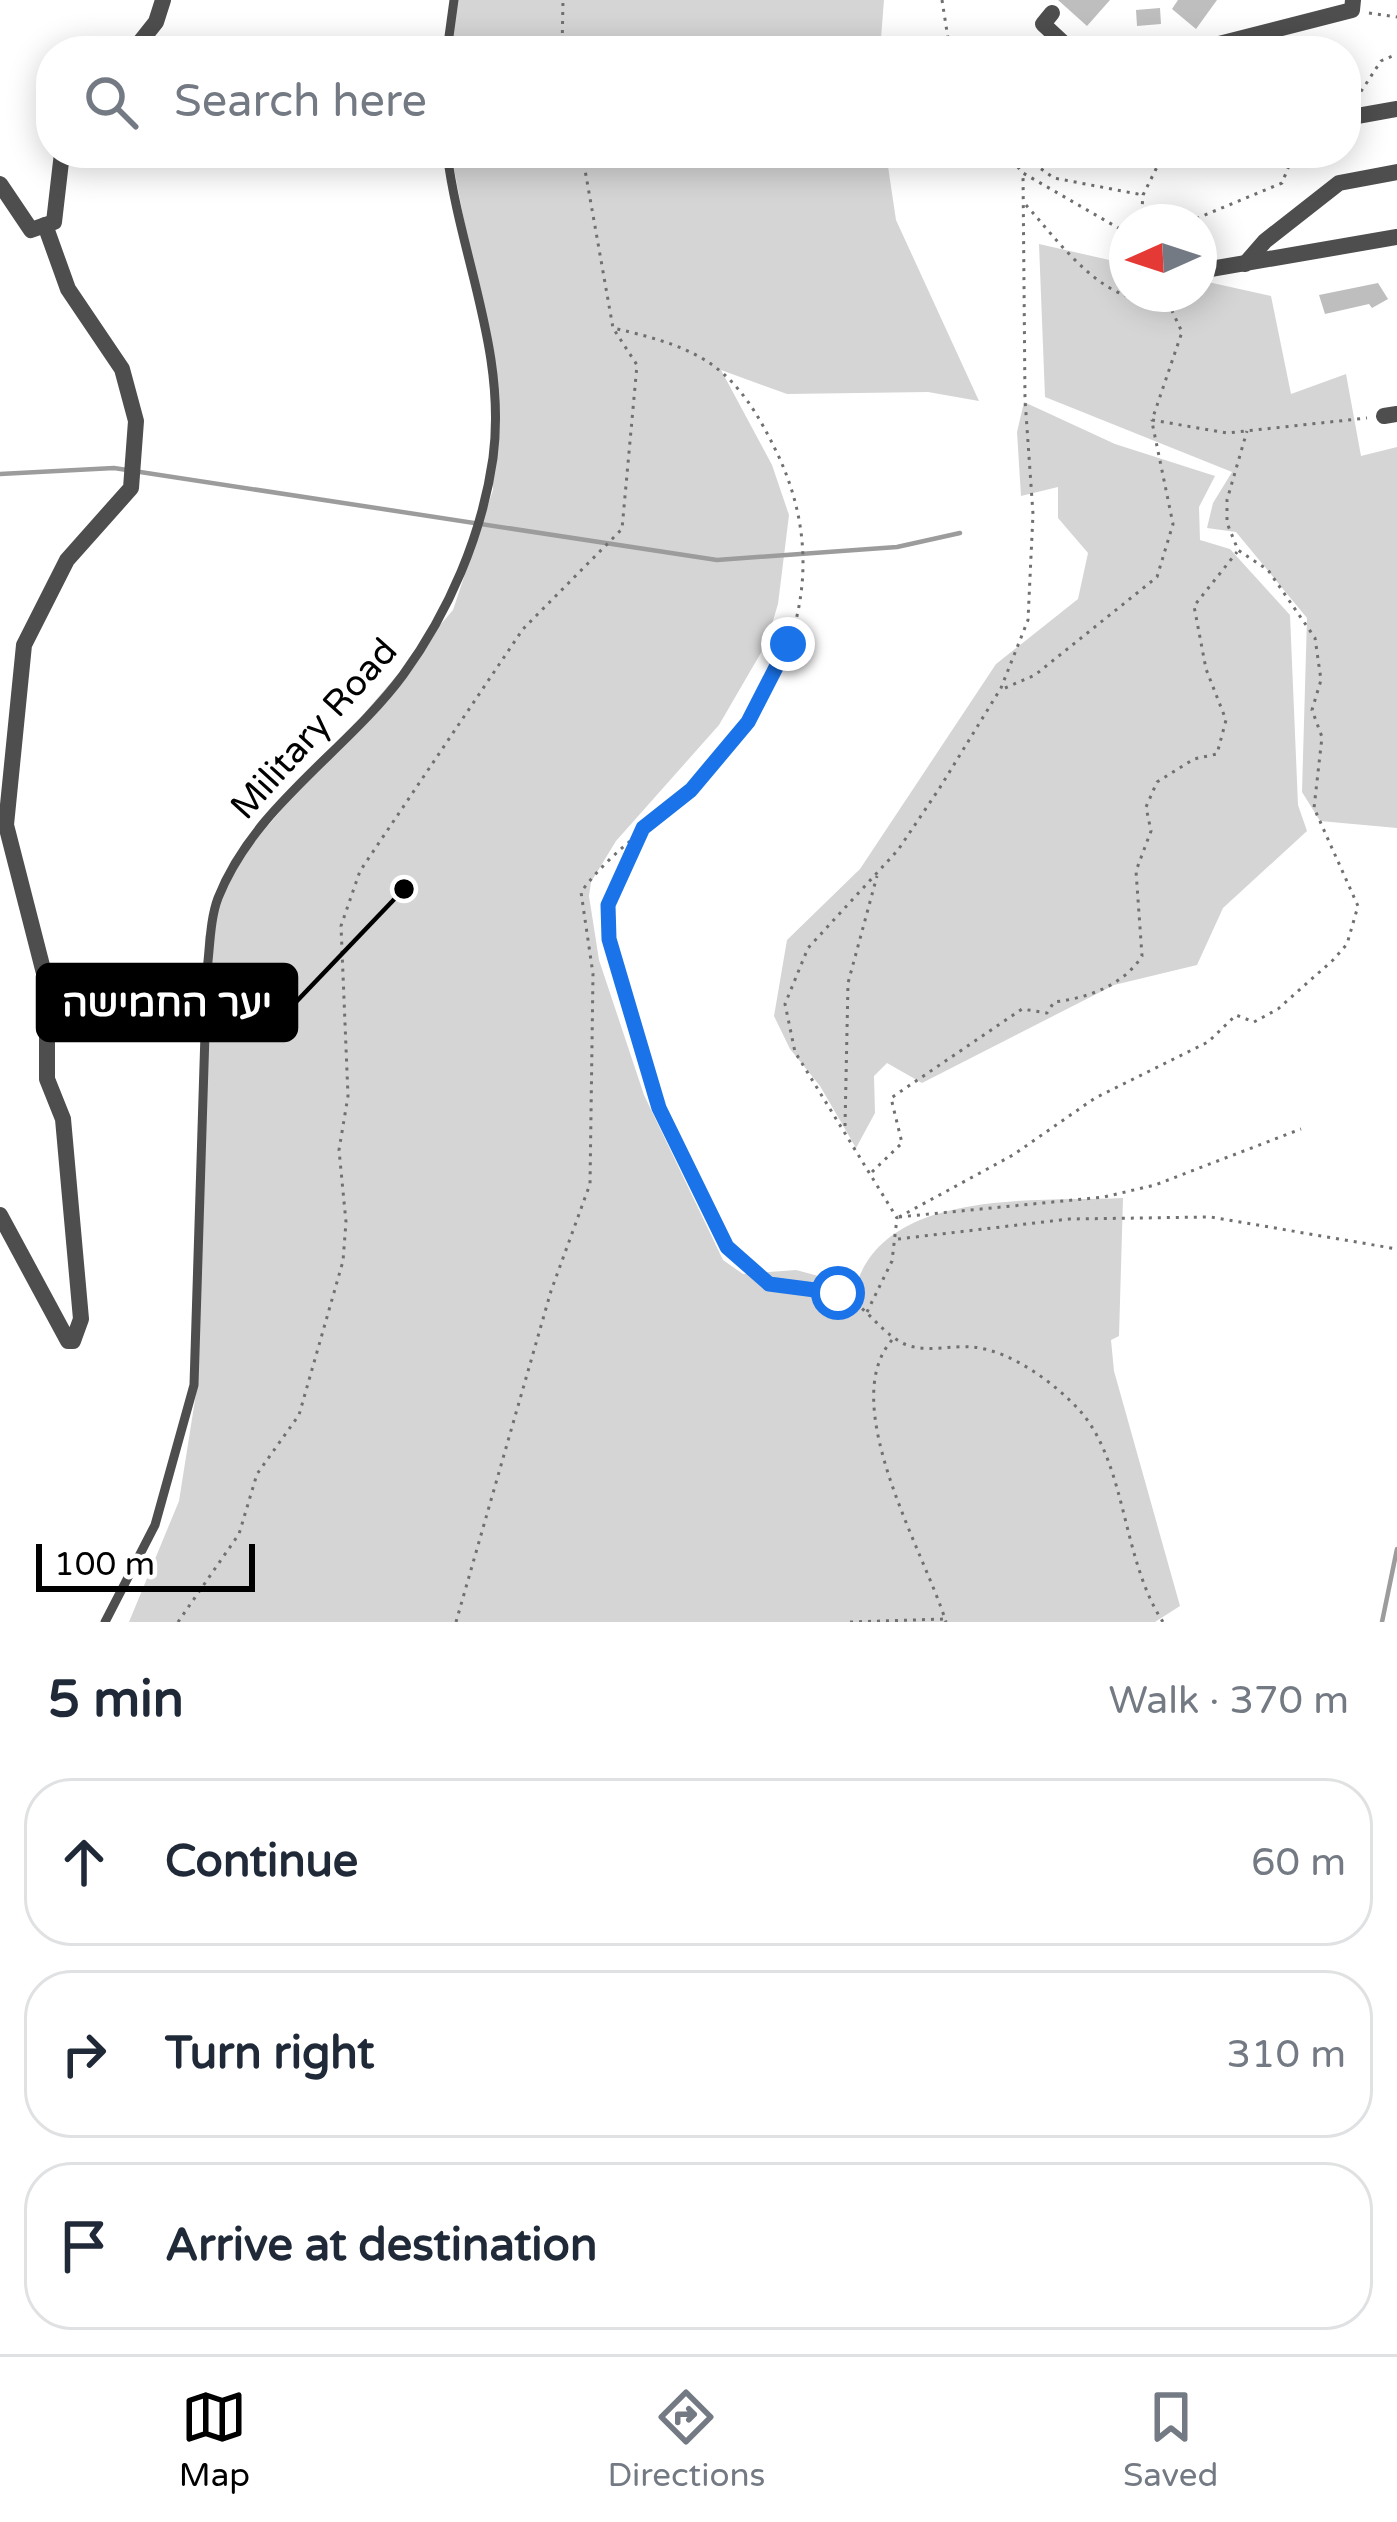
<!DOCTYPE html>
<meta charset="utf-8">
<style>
body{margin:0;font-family:"Varela Round","Noto Sans Hebrew",sans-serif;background:#f2f2f3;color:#1f2937}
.compass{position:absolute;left:1109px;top:204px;width:108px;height:108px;border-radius:50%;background:#fff;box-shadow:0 6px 30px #0003;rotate:267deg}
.scale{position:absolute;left:36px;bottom:30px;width:219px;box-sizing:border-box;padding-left:12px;border:6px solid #000;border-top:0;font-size:33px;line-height:42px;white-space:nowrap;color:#000;-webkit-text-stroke:9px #fff;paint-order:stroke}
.stop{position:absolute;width:36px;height:36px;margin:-27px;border:9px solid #1a73e8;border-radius:50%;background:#fff}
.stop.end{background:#1a73e8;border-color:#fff;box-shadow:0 3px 12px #0008}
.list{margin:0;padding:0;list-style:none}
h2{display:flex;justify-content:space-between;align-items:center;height:156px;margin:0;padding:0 48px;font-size:51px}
h2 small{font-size:39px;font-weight:400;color:#747a83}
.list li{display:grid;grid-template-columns:78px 1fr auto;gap:36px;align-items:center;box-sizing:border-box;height:168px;margin:0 24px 24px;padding:0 24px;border:3px solid #e0e1e3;border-radius:48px}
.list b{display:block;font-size:45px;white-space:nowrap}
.list em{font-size:39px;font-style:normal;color:#747a83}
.icon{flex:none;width:66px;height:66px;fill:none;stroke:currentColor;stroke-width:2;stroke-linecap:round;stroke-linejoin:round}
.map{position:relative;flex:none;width:1397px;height:1622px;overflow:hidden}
.search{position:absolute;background:#fff;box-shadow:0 6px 30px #0003;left:36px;right:36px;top:36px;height:132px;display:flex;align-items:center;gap:30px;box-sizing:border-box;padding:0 42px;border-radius:48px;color:#747a83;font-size:45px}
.sheet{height:732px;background:#fff}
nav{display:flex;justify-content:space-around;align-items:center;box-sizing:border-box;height:168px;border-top:3px solid #e0e1e3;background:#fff;font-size:33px;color:#747a83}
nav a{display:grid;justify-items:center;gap:6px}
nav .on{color:#000}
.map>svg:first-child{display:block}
.green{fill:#d5d5d5}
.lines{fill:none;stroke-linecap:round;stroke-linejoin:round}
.stream{stroke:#9c9c9c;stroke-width:4.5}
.building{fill:#bebebe}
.path{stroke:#707070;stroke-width:3;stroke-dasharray:3 6;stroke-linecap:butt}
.service{stroke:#4e4e4e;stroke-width:9}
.minor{stroke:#4e4e4e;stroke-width:16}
.route{stroke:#1a73e8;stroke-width:15}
.labels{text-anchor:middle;stroke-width:9;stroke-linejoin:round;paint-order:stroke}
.street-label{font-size:36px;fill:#000;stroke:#fff}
.leader{fill:none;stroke:#000;stroke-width:4.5}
.callout-dot{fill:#000;stroke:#fff;stroke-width:4.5}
.callout{fill:#000;stroke:#000;stroke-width:4.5}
.callout-label{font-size:39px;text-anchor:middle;font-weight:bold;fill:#fff}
</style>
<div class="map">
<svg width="1397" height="1622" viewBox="0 0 1397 1622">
<rect width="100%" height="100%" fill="#fff"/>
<g class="green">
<polygon points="457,0 884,0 880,51 450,51"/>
<path d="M451,153H886L896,220L979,401L928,392L787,394L721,370L772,465L789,515L778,604L766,644L719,725L616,841L591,882L589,896L599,960L644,1095L723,1260L743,1274L796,1270L856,1286C886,1187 1039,1202 1123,1198L1119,1336L1111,1340L1114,1371L1180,1606L1155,1622H129L179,1501L198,1381L205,937L223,878L453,610L493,490L492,366Z"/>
<polygon points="1039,244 1127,264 1127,294 1199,294 1199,280 1271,296 1291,394 1346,374 1361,456 1397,447 1397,828 1320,821 1302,792 1307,618 1236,532 1207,528 1213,503 1232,472 1045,397"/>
<polygon points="1024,402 1115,444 1215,476 1199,507 1200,540 1230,549 1290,615 1298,805 1307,831 1223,908 1197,965 1114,985 922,1083 887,1063 874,1076 875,1113 856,1148 820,1086 790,1049 774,1016 787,940 860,869 996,664 1078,599 1088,553 1058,518 1058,487 1021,496 1017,432"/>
</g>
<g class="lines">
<g class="stream">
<polyline points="0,474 114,468 717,560 897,547 960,533"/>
<polyline points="1382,1622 1397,1549"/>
</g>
</g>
<g class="building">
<polygon points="1058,0 1110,0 1087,26"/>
<polygon points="1178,0 1217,0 1196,29 1172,9"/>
<polygon points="1160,8 1161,24 1137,26 1136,10"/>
<polygon points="1378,283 1388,299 1372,308 1369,304 1325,314 1319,295"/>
</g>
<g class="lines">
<g class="path">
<polyline points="942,0 950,51"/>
<polyline points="1369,13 1397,17"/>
<polyline points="562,51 563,0"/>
<polyline points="1356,99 1381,61 1397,54"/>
<polyline points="1006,153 1023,173 1127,233"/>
<polyline points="1019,153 1054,178 1143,195"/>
<path d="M1026,205C1056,238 1111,316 1159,294"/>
<polyline points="1141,222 1143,195 1164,153"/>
<polyline points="1188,222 1282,183 1294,153"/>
<polyline points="1164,294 1182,332 1152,420 1227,433 1367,418"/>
<polyline points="1005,688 1035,675 1157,577 1173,524 1152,422"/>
<path d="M642,830C630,853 612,879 608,904C598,975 702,1251 766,1283C789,1294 814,1286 837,1293C867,1303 881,1337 910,1346C930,1352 953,1345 973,1347C1012,1351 1056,1384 1081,1412C1127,1466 1122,1560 1163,1622"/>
<polyline points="845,1126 848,983 877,876"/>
<path d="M872,1172L902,1143L891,1098L1022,1009L1047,1013L1054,1002C1087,998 1123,986 1142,956L1136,871L1151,831L1146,807L1157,782L1194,759L1217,754L1226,720L1206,669L1194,606L1237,552"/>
<polyline points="899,1217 1013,1155 1095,1098 1208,1042 1236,1015 1254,1022 1278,1009 1333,960 1347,944 1358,906 1314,808 1322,737 1312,710 1321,680 1315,638 1268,570 1238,550 1227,523 1227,500 1247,431"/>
<polyline points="899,1217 1104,1197 1155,1185 1301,1129"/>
<polyline points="898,1239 1069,1219 1211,1217 1397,1249"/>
<polyline points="867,1312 892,1261 897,1218 795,1052 785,1004 808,948 898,850 939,789 1001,688 1028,620 1033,514 1025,399 1023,173"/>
<path d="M892,1340C836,1404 924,1551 946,1622"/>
<polyline points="178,1622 239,1534 257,1474 299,1415 343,1261 346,1222 339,1150 348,1096 341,926 360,871 523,629 622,529 637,365 613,328"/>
<path d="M456,1622L551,1291L590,1184L593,974L581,892C613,848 656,824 694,786C787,694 836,579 778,455C736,367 705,349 613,328L582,153"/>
<polyline points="850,1622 944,1619"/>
</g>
<g class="service">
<polyline points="447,51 454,0"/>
<path d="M105,1622L155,1525L194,1385L207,970C210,947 210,919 218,898C254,806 346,752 403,675C449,612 482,535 493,458C507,352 460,256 447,153"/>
</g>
<g class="minor">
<polyline points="1052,13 1043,24 1072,51"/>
<polyline points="133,51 156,22 163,0"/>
<polyline points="1150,51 1215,45 1352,10 1353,0"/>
<polyline points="1346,118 1397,109"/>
<polyline points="0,184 31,230 54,222 62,153"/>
<polyline points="1245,264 1265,241 1339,183 1397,172"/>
<polyline points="1199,271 1397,237"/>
<polyline points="1384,416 1397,414"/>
<polyline points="0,1215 68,1341 73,1341 81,1319 63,1119 47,1079 47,985 6,825 24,645 67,560 131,488 136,421 122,369 68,289 45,225"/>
</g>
</g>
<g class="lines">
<polyline class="route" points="788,644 748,722 691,790 643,828 608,905 609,939 659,1108 727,1247 769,1284 838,1293"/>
</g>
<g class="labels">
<g class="street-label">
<text transform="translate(313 728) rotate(-48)" y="13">Military Road</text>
</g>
</g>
<path class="leader" d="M404 889L296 1002"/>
<circle class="callout-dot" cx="404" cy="889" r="12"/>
<rect class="callout" x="38" y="965" width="258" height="75" rx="12"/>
<g class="callout-label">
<text x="167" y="1016">יער החמישה</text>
</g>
</svg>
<svg class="compass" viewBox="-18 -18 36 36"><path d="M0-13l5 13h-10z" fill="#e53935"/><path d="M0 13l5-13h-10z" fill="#747a83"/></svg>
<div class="scale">100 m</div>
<div class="stop" style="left:838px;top:1293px"></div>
<div class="stop end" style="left:788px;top:644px"></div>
<div class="search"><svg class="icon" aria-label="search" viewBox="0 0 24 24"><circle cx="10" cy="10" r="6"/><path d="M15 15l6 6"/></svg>Search here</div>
</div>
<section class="sheet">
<h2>5 min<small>Walk · 370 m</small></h2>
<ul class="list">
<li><svg class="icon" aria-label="ahead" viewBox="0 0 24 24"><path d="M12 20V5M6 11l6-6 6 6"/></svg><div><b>Continue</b></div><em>60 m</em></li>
<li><svg class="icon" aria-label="right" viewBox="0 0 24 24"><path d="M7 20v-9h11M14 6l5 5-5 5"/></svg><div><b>Turn right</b></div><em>310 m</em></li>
<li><svg class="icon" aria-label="arrive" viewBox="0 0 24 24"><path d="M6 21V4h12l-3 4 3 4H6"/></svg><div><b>Arrive at destination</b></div></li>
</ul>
</section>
<nav>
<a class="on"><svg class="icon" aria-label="map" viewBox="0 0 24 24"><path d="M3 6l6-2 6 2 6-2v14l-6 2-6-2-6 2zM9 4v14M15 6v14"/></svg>Map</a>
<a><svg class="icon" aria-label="directions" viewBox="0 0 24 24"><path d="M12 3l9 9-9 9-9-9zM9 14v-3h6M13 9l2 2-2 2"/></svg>Directions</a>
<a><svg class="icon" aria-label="saved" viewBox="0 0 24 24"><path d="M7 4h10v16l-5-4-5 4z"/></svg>Saved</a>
</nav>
